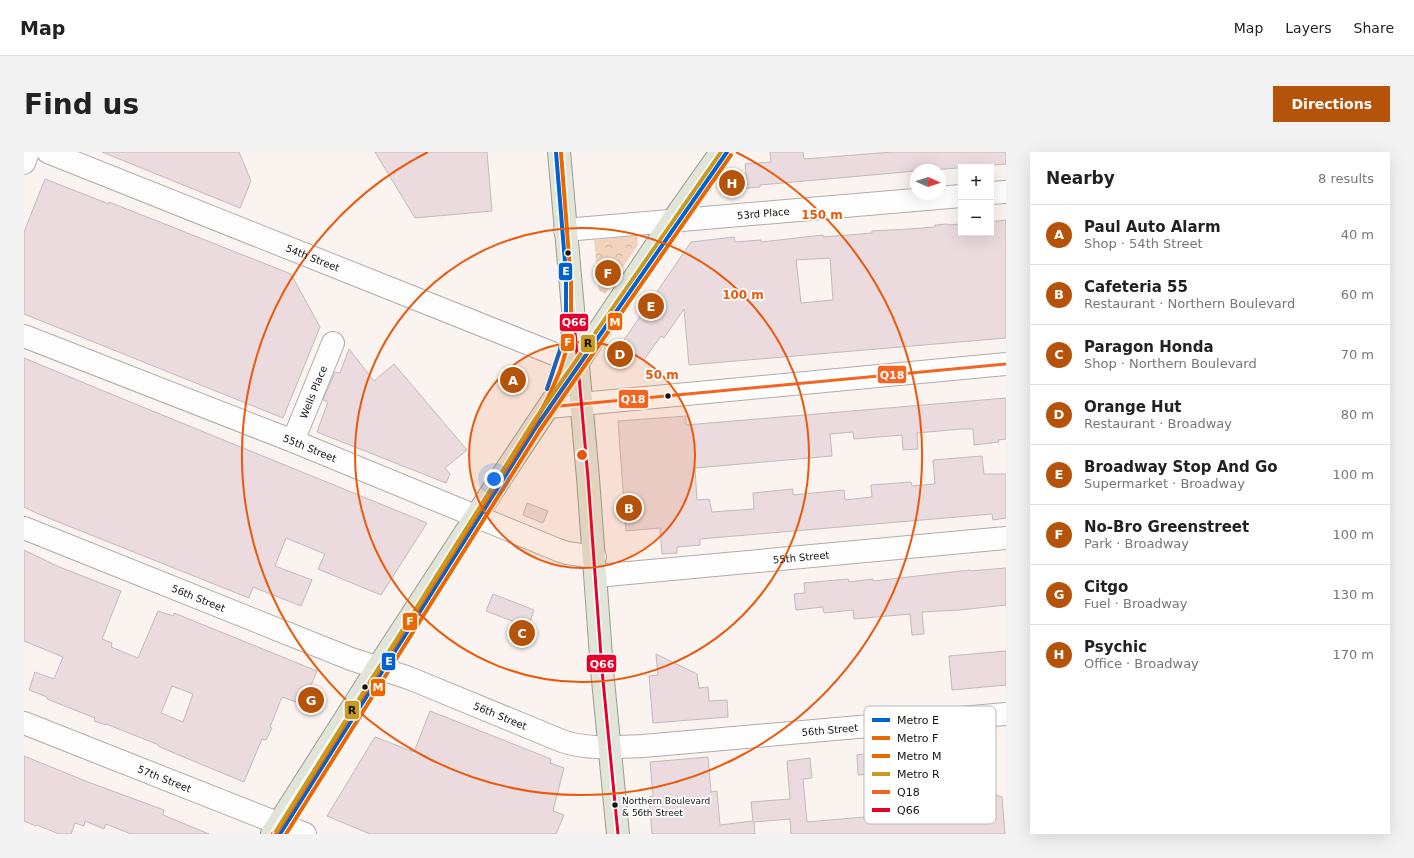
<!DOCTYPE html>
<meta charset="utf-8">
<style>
body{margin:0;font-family:"DejaVu Sans",sans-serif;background:#f2f2f2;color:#222}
.controls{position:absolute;right:12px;top:12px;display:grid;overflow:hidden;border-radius:0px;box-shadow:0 4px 16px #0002}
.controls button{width:36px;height:36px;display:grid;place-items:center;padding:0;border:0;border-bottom:1px solid #e0e0e0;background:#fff;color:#222;font:20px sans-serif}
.compass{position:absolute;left:886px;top:12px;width:36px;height:36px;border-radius:50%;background:#fff;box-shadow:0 4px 16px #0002;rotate:93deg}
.you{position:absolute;left:470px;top:327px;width:14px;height:14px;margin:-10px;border:3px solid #fff;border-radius:50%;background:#1a73e8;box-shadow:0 0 0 6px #1a73e833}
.badge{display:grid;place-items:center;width:26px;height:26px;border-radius:50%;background:#b45309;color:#fff;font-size:13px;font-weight:700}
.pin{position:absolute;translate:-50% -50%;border:2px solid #fff;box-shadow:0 1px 4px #0006}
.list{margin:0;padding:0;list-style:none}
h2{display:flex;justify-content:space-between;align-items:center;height:52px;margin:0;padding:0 16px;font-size:17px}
h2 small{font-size:13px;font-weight:400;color:#767676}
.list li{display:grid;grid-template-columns:26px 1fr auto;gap:12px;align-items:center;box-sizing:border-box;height:60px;padding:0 16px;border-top:1px solid #e0e0e0}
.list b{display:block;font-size:15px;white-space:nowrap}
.list p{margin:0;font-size:13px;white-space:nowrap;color:#767676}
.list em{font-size:13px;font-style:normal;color:#767676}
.map{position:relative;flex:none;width:982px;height:682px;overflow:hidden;border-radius:0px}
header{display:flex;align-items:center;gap:24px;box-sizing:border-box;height:56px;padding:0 20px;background:#fff;border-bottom:1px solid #e0e0e0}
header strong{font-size:19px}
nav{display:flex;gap:22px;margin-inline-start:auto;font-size:14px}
.intro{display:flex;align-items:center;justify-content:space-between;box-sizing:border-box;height:96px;padding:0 24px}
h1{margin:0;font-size:28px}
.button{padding:10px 18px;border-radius:0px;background:#b45309;color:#fff;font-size:14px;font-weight:700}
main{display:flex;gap:24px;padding:0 24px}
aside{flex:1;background:#fff;border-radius:0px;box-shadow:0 4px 16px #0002}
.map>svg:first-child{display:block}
.park{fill:url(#park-crowns)}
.building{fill:#ebdbde;stroke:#c1bbba;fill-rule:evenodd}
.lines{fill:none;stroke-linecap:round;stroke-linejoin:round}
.minor-casing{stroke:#b2aca9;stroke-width:24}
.major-casing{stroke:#9c9e8b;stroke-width:24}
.minor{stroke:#fefdfd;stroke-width:22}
.major{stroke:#e0e4d9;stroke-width:22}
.bus-1-casing{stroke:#fff;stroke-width:6}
.bus-2-casing{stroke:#fff;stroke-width:6}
.bus-1{stroke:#f26522;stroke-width:3}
.bus-2{stroke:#e4002b;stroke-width:3}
.metro-1-casing{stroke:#fff;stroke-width:7}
.metro-2-casing{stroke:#fff;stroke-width:7}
.metro-3-casing{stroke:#fff;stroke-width:7}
.metro-4-casing{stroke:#fff;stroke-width:7}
.metro-1{stroke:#0062cf;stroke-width:4}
.metro-2{stroke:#eb6800;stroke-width:4}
.metro-3{stroke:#eb6800;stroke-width:4}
.metro-4{stroke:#c99a21;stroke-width:4}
.ring{fill:none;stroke:#e8590c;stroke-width:2}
.bus-dot{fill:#17120f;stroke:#fff;stroke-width:1.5}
.labels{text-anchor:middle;stroke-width:3.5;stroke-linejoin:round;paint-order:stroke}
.bus-label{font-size:9px;fill:#17120f;stroke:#fff;text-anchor:start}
.street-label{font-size:10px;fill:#17120f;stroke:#fff}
.key{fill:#fff;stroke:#b9b8b7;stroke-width:1}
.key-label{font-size:11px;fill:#17120f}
.centre{fill:#e8590c;stroke:#fff;stroke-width:2}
.ring-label{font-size:12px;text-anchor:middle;font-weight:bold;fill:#e8590c;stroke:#fff;stroke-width:3.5;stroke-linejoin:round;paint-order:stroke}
.line-badge{stroke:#fff;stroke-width:1.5}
.badge-label{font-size:11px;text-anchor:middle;font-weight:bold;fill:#fff}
.pale-badge-label{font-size:11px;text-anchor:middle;font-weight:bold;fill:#111}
</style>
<header>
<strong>Map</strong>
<nav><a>Map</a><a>Layers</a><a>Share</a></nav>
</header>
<div class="intro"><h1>Find us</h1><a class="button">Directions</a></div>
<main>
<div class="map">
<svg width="982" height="682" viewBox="0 0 982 682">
<defs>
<pattern id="park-crowns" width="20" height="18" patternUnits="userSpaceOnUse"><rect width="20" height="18" fill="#f2d3be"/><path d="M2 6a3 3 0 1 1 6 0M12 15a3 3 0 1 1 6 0" fill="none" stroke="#cfb4a2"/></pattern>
</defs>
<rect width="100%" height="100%" fill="#faf3ef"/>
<polygon class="park" points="613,84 614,93 581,142 575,138 570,88"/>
<g class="building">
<polygon points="78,0 215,0 227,29 216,56"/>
<polygon points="351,0 463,0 468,59 391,66"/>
<polygon points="746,0 779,0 780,7 868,0 982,0 982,12 909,18 892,18 892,19 736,33 736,35 713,37 711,41 700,34 708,23 723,33 721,12 747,10"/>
<polygon points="21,27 85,52 85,50 267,122 296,175 259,266 0,162 0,80"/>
<path d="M982,68V186L665,213L660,157L640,186L637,184L620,208L611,202L601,216L587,207L667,90L710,85L711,90L737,88V90L799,83V85L848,81V79L885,77L911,75V73L923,72L924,73L937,72V81H967V70ZM806,106L809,148L777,151L772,108Z"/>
<polygon points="325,197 350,229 370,212 443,298 421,316 426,322 422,331 293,280 304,250 299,248 311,220 316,221"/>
<polygon points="0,206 99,247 403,371 357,443 294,417 301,402 262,386 251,414 288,428 277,454 229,435 225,446 17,363 0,355"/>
<polygon points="982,246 982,287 974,288 975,290 950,293 949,277 937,277 893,281 894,297 879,298 878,283 830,287 829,280 806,282 808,304 671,316 673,348 685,347 688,360 730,357 729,341 769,337 769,343 820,338 821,348 848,345 847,333 887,330 888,334 911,332 909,308 958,304 960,322 982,322 982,366 969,368 968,362 676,387 676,393 653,395 653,401 638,402 636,376 602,379 594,269 662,264 662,273"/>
<polygon points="503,351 524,359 519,371 499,363"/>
<path d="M0,398L33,414L97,439L78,487L88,491L87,495L114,506L134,459L149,464L150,461L293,519L282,545L272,550L258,545L246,575L248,576L242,588L238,587L220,630L150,601L134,594L135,593L82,572V573L70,569L71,566L23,547V545L5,538L11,520L30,527L39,505L0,489ZM148,534L169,542L159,570L137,561Z"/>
<polygon points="982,416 982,453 936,458 898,460 900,482 888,483 886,462 830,467 829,458 800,461 799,455 772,458 770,442 781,441 780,431 824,427 825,430 849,427 849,429 946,418 946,419"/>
<polygon points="469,442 510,458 504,475 462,459"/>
<polygon points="982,499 982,533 928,538 925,504"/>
<polygon points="632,502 673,522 675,536 684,535 685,549 703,548 704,565 629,571 625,524 634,523"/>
<polygon points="406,559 527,607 526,611 540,616 529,659 540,663 532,682 346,682 303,664 351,585 390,600"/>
<polygon points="864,593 865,607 893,605 907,621 978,645 981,682 767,682 766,667 730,670 731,682 628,682 625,645 629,644 626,610 684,605 687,640 693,639 696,673 729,669 727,650 766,647 763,609 786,606 788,626 779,627 783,670 852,664 849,622 834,623 833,603 847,601 847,595"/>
<polygon points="0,604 64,630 140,658 139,663 185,682 107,682 82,672 80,677 61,669 60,674 51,671 47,682 35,682 13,673 12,674 0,669"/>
</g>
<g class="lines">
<g class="minor-casing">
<g id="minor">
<path id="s1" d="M24,0L553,211"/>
<polyline points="0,11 4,0"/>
<polyline points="967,41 982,40"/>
<path id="s2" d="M541,78L937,44"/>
<path id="s3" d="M0,184L269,289L534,398L543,401L571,405"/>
<polyline points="525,255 982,212"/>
<path id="s4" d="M269,289L309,191"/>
<path id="s5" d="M0,376L327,507L385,526L538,589C564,598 591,595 619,594L982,562"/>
<path id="s6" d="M572,424L982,386"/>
<path id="s7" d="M0,571L281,682"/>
</g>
</g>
<g class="major-casing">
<g id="major">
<polyline points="535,0 564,326 578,518 594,682"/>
<polyline points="248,682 354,515 484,315 649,68 697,0"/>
</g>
</g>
<use href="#minor" class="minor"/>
<use href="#major" class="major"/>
<g class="bus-1-casing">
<g id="bus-1">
<polyline points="525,255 982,212"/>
<path d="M248,682C394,452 540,222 697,0"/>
</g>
</g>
<g class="bus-2-casing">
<polyline id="bus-2" points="535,0 564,326 578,518 594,682"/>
</g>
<use href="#bus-1" class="bus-1"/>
<use href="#bus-2" class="bus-2"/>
<g class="metro-1-casing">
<g id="metro-1">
<polyline points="523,237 536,198 542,160 542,123 532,0"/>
<polyline points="256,682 512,275 703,0"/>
</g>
</g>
<g class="metro-2-casing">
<polyline id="metro-2" points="252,682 509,274 524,246 536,219 542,199 547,171 547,130 537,0"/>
</g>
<g class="metro-3-casing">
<polyline id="metro-3" points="262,682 516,278 707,3"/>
</g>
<g class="metro-4-casing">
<polyline id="metro-4" points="252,679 508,272 697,0"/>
</g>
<use href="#metro-1" class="metro-1"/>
<use href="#metro-2" class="metro-2"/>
<use href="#metro-3" class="metro-3"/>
<use href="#metro-4" class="metro-4"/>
</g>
<circle cx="558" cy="303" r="113" fill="#e8590c" fill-opacity=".12"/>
<g class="ring">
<circle cx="558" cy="303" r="113"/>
<circle cx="558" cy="303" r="227"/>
<path d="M712 0A340 340 0 1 1 404 0"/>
</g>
<g class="bus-dot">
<circle cx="544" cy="101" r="3.5"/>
<circle cx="644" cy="244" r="3.5"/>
<circle cx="341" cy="535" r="3.5"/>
<circle cx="591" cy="653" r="3.5"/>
</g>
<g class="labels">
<g class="bus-label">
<text x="598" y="652">Northern Boulevard<tspan x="598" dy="12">&amp; 56th Street</tspan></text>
</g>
<g class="street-label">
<text dy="4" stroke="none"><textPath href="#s2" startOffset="199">53rd Place</textPath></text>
<text dy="4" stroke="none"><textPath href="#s1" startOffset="285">54th Street</textPath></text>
<text dy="4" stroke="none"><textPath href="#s4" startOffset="53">Wells Place</textPath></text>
<text dy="4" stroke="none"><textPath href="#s3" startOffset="307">55th Street</textPath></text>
<text dy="4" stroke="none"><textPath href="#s6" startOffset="206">55th Street</textPath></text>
<text dy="4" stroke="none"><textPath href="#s5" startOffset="188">56th Street</textPath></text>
<text dy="4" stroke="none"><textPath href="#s5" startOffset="512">56th Street</textPath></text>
<text dy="4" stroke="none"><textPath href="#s5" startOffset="848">56th Street</textPath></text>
<text dy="4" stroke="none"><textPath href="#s7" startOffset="151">57th Street</textPath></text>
</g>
</g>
<rect x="840" y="554" width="132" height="118" rx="6" class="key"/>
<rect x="848" y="566" width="18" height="4" fill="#0062cf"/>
<rect x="848" y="584" width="18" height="4" fill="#eb6800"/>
<rect x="848" y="602" width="18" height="4" fill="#eb6800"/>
<rect x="848" y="620" width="18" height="4" fill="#c99a21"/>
<rect x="848" y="638" width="18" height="4" fill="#f26522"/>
<rect x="848" y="656" width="18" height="4" fill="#e4002b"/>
<g class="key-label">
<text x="873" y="572">Metro E</text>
<text x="873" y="590">Metro F</text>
<text x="873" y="608">Metro M</text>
<text x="873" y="626">Metro R</text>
<text x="873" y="644">Q18</text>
<text x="873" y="662">Q66</text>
</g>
<circle cx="558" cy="303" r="6" class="centre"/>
<g class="ring-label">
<text x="798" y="67">150 m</text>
<text x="719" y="147">100 m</text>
<text x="638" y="227">50 m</text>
</g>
<g class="line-badge">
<rect x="534" y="110" width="15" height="19" rx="4" fill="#0062cf"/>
<rect x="583" y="160" width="16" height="19" rx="4" fill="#eb6800"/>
<rect x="535" y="161" width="30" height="19" rx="4" fill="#e4002b"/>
<rect x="536" y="181" width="15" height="19" rx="4" fill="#eb6800"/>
<rect x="556" y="182" width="16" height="19" rx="4" fill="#c99a21"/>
<rect x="853" y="213" width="30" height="19" rx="4" fill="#f26522"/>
<rect x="594" y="237" width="31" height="20" rx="4" fill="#f26522"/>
<rect x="378" y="460" width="16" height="19" rx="4" fill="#eb6800"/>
<rect x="357" y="500" width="15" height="19" rx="4" fill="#0062cf"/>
<rect x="562" y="502" width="31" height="19" rx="4" fill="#e4002b"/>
<rect x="346" y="526" width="16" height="19" rx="4" fill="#eb6800"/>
<rect x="320" y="548" width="16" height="20" rx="4" fill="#c99a21"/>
</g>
<g class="badge-label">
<text x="542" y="123">E</text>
<text x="591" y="174">M</text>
<text x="550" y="174">Q66</text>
<text x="544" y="194">F</text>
<text x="868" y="227">Q18</text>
<text x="609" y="251">Q18</text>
<text x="386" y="473">F</text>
<text x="365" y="513">E</text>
<text x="578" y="516">Q66</text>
<text x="354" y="539">M</text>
</g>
<g class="pale-badge-label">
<text x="564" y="195">R</text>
<text x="328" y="562">R</text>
</g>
</svg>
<div class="controls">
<button>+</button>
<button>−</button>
</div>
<svg class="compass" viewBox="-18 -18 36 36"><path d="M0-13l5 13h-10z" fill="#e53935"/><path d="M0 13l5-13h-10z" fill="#767676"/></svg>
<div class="you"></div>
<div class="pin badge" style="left:489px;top:228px">A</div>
<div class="pin badge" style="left:605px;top:356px">B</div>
<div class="pin badge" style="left:498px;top:481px">C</div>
<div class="pin badge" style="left:596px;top:202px">D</div>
<div class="pin badge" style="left:627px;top:154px">E</div>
<div class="pin badge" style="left:584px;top:121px">F</div>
<div class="pin badge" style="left:287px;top:548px">G</div>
<div class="pin badge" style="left:708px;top:31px">H</div>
</div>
<aside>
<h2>Nearby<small>8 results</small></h2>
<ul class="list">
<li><span class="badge">A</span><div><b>Paul Auto Alarm</b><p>Shop · 54th Street</p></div><em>40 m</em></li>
<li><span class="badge">B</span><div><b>Cafeteria 55</b><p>Restaurant · Northern Boulevard</p></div><em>60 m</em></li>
<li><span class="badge">C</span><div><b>Paragon Honda</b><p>Shop · Northern Boulevard</p></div><em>70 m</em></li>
<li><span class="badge">D</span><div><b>Orange Hut</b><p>Restaurant · Broadway</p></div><em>80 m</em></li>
<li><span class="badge">E</span><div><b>Broadway Stop And Go</b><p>Supermarket · Broadway</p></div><em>100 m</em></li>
<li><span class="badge">F</span><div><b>No-Bro Greenstreet</b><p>Park · Broadway</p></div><em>100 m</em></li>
<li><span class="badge">G</span><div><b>Citgo</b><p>Fuel · Broadway</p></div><em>130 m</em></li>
<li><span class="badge">H</span><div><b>Psychic</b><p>Office · Broadway</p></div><em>170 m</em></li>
</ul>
</aside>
</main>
